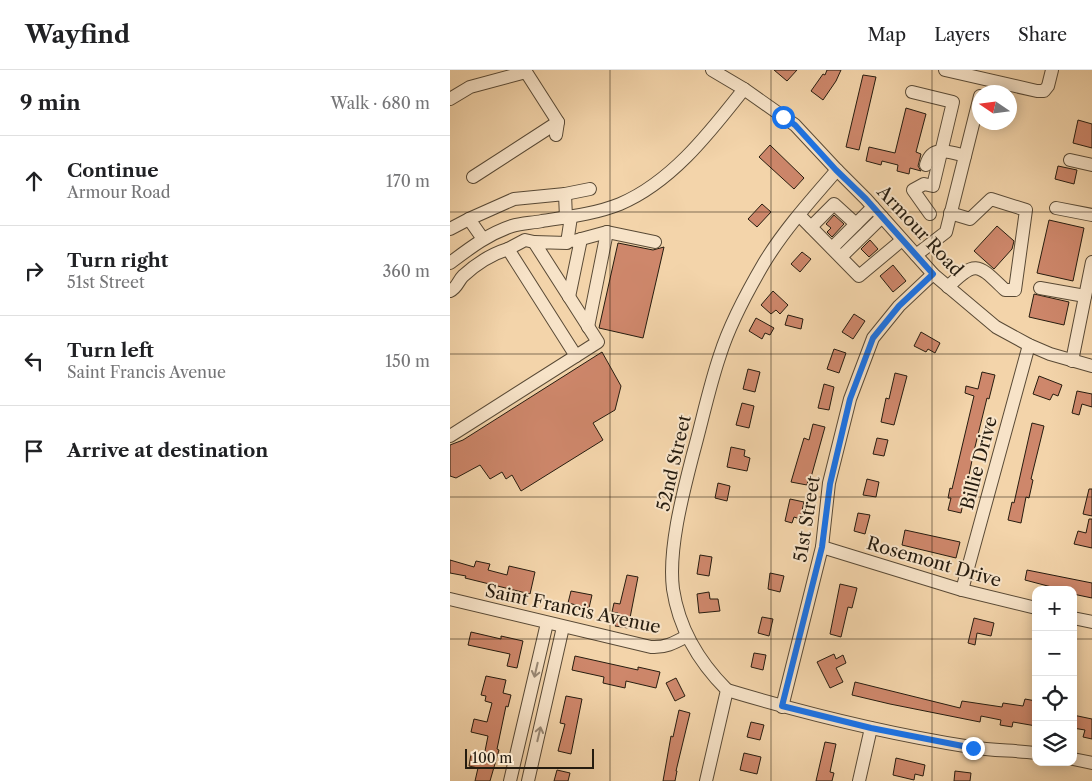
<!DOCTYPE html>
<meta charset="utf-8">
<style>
body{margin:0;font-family:"Libre Caslon Text",serif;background:#f6f6f6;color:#202124}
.controls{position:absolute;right:15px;bottom:15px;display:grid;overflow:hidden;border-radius:10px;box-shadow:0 2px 12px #0003}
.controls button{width:45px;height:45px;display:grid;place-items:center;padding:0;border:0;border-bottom:1px solid #e0e0e0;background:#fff;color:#202124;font:25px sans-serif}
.compass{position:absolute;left:522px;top:15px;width:45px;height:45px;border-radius:50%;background:#fff;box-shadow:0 2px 12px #0003;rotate:283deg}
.scale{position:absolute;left:15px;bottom:12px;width:129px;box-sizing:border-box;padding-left:5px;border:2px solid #261c0f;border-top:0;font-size:14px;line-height:18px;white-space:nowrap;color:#261c0f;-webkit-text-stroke:4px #f7e3c8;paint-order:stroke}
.stop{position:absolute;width:15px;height:15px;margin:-11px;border:4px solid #1a73e8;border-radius:50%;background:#fff}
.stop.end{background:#1a73e8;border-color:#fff;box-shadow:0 1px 5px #0008}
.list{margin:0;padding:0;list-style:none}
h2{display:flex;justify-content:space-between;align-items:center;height:65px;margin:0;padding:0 20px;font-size:21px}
h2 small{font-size:16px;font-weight:400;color:#757577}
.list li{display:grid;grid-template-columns:32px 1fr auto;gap:15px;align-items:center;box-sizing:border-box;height:90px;padding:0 20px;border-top:1px solid #e0e0e0}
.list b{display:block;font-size:19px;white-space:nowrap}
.list p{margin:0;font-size:16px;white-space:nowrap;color:#757577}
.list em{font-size:16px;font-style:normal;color:#757577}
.icon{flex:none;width:28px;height:28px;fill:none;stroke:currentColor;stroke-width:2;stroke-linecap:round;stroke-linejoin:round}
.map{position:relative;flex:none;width:642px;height:711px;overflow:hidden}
header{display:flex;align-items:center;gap:30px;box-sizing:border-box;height:70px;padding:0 25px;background:#fff;border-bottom:1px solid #e0e0e0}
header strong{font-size:24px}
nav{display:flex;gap:28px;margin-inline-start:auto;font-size:18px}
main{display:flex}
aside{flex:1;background:#fff}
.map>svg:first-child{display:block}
.building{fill:#ce876b;stroke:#261c0f}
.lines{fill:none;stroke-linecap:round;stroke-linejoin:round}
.minor-casing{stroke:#594a36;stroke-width:14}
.minor{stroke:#f7e3c8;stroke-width:12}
.oneway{stroke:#998975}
.route{stroke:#1a73e8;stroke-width:6}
.grid{fill:none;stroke:#261c0f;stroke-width:1;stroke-opacity:0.55}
.labels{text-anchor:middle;stroke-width:4;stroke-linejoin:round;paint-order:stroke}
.street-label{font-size:18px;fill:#261c0f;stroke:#f7e3c8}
</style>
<header>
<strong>Wayfind</strong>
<nav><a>Map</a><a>Layers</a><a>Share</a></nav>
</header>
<main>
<aside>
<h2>9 min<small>Walk · 680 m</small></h2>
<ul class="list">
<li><svg class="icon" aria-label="ahead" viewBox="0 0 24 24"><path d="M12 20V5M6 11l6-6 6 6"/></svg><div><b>Continue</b><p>Armour Road</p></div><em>170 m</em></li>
<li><svg class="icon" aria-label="right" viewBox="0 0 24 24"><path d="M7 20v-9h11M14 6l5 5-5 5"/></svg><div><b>Turn right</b><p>51st Street</p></div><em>360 m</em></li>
<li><svg class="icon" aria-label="left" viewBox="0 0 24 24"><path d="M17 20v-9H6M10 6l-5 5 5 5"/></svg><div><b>Turn left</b><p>Saint Francis Avenue</p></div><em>150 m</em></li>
<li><svg class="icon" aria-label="arrive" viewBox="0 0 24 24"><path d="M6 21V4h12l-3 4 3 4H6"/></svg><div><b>Arrive at destination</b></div></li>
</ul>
</aside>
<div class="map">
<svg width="642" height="711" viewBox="0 0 642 711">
<rect width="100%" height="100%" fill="#f3d4aa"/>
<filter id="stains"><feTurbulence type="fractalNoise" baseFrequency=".004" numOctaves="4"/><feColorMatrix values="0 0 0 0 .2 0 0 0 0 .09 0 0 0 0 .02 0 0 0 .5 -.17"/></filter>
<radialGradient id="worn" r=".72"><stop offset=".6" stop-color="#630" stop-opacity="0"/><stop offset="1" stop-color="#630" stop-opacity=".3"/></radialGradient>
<g class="building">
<polygon points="324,0 347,0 337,11"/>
<polygon points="377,0 391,0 386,11 373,30 361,21 373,4 375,5"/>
<polygon points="413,5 426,7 409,80 396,77"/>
<polygon points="456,38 476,44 466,82 471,84 468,96 471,101 460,98 459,104 447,101 448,95 432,91 431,95 416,91 419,77 445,83"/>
<polygon points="628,50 642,54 642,78 623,73"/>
<polygon points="320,75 354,108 344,119 309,87"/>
<polygon points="608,96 627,100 624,114 605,109"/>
<polygon points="312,134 321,142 307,157 298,149"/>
<polygon points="384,145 394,154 382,167 377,162 381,158 376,154"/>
<polygon points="599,150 634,158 623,211 587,203"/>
<polygon points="547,156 564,171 562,179 544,199 524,181"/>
<polygon points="420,170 428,179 419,187 411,179"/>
<polygon points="168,173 203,180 214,177 193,268 149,258"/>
<polygon points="352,182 361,189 350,202 341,194"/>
<polygon points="443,195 456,211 443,222 430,206"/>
<polygon points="323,221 338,235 330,244 326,240 321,244 311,235"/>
<polygon points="584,224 619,232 614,255 579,247"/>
<polygon points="404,244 415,251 403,269 392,262"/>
<polygon points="338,245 353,249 351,259 335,255"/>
<polygon points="306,248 324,258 320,265 315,263 312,269 299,261"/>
<polygon points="471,262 490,273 485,283 478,279 476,282 464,276"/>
<polygon points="384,279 396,283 389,303 377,299"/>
<polygon points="152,282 171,316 165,340 143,353 153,370 71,421 62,405 56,409 52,402 40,409 30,395 6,408 0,406 0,375 13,370"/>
<polygon points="298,299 310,302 305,322 293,319"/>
<polygon points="532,302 545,305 539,329 537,328 524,381 511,443 498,440 501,428 498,428 500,418 502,419 524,326 515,323 516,316 528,319"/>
<polygon points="445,303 457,306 444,355 431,352 436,328 439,329"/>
<polygon points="589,306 612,315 608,326 603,324 600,330 583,324"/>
<polygon points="374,314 384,317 379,340 368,338"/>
<polygon points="627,321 642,324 642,337 632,334 629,345 622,343"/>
<polygon points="292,333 304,336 299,358 286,355"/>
<polygon points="582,353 594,356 581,409 583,410 579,428 576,427 571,453 558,450 562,432 564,433"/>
<polygon points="363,354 375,357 360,411 358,410 357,415 341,412 354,368 359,370"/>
<polygon points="427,368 438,370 434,386 423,384"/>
<polygon points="281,377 295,380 294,386 300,388 297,401 277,397"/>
<polygon points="417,409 429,412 426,427 413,425"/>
<polygon points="268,413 280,416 277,431 265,428"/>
<polygon points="639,419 642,419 642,446 633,444"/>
<polygon points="340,429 354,432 350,449 344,447 342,453 335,451"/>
<polygon points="408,443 420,445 415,464 404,461"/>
<polygon points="639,449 642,449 642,478 624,474 628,461 636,463"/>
<polygon points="455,460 510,472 506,488 452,475"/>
<polygon points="250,485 262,487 259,506 247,504"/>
<polygon points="0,490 24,497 26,491 40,494 38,500 57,505 59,496 85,502 80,524 15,508 16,506 0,503"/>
<polygon points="577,500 642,513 642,528 623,524 623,520 613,520 575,510"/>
<polygon points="320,503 334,506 330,522 318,519"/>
<polygon points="177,505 188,507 178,558 165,556 168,543 162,542 164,533 170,534"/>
<polygon points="390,514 407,518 402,538 398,537 391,567 380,564"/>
<polygon points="121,521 142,525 139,538 118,533"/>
<polygon points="259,522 260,529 268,529 270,541 249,543 247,524"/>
<polygon points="312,547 323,549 319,566 308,563"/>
<polygon points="524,548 544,553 541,566 527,563 525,575 518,573"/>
<polygon points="21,562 51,569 51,566 73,571 67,598 57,596 60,584 18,575"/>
<polygon points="304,583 316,585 313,600 301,597"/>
<polygon points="384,584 386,589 393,585 396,593 386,598 393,612 380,618 367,592"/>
<polygon points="125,586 188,600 188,597 210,602 206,618 176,611 175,618 153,613 154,607 122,600"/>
<polygon points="36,606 56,610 53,623 61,625 58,637 56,636 47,679 49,680 40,711 25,711 28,698 19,696 21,684 34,686 38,666 21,662 24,649 37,652 42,633 35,631 36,626 31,625"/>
<polygon points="226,608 235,626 225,631 216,613"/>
<polygon points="405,612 510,638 512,631 552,637 553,633 573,636 575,629 586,631 586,656 563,652 562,657 550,655 551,650 531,646 530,652 440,634 402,625"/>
<polygon points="116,626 132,629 121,684 108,681 115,654 110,653"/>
<polygon points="229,640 240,643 226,701 227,701 225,711 213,711 221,666 223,667"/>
<polygon points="623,645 642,649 642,669 633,667 635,660 623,658"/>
<polygon points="301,652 314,655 310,670 297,667"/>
<polygon points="375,672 386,674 380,702 384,703 382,711 366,711"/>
<polygon points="294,683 311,687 307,704 290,700"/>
<polygon points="446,688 475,695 473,706 465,704 464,710 443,705"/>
<polygon points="107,700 120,703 118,711 104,711"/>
<polygon points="505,701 521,703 520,711 504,711"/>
</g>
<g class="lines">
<g class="minor-casing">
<g id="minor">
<polyline points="262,0 294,19 345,55 387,100 416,129 483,204 546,257 579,275 600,284 642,296"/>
<polyline points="495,0 587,21 594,21 598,16 602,0"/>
<polyline points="462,22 503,32 483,116 474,114 463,120 480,144"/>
<polyline points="0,29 20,17 76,2 108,52 106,65"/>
<polyline points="620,90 642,95"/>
<path d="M476,95C482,74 500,82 515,86"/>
<polyline points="23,107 108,52"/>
<polyline points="115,124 140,119"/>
<polyline points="606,138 642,145"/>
<polyline points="349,145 409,206 452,170"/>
<polyline points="361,157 384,134 406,154"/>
<polyline points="0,159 19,149"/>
<polyline points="33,169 19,149 64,129 115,124 116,148"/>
<polyline points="124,171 157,162"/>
<polyline points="84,172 75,170 58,179 126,286"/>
<polyline points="382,178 423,137"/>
<polyline points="466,185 496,162 530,26"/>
<polyline points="391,187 432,147"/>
<path d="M0,193C20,178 38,164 62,156C71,153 82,153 92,151C118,147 145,144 170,134C222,112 260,62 294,19"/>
<path d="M498,217C526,189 528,194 555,220H565L576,140L541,129L520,149L500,143"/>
<polyline points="590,218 635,226"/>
<path d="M0,221C7,218 8,211 13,206C26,194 42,184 58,179"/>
<polyline points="119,227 131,169"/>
<polyline points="138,257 157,162 205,172"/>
<polyline points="622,291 642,192"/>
<polyline points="0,366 148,272 84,172 117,173 121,147"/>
<polyline points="372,477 512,520 586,538"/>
<polyline points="512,520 579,275"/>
<path d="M0,529L201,577C215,578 224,573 237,566"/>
<polyline points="623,548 642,552"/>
<path d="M277,620C357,644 439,664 521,677C542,681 564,680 586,683"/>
<polyline points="332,637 372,477 379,413 400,329 423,268 449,236 483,204"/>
<polyline points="623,689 642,693"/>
<polyline points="60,711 97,553"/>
<polyline points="78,711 113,557"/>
<path d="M256,711L277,620C249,592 229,559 223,519C218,479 233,423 243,384C252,352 259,317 270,285C280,253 297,222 314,193C334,160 361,130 387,100"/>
<polyline points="409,711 421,658"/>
</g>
</g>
<use href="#minor" class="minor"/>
</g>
<defs><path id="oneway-shaft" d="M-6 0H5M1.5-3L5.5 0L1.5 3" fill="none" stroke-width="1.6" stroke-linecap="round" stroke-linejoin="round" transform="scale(1.25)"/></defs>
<g class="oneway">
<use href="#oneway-shaft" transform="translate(86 600) rotate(103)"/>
<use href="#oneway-shaft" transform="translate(89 664) rotate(-77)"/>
</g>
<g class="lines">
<polyline class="route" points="333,47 345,55 386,100 416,129 483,204 449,236 423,268 400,329 380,414 372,477 332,636 421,658 523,678"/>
</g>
<path class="grid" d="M160,0V711M321,0V711M482,0V711M0,142H642M0,284H642M0,427H642M0,569H586M623,569H642"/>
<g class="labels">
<g class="street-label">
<text transform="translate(470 161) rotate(47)" y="6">Armour Road</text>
<text transform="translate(224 393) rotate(-77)" y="6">52nd Street</text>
<text transform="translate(529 393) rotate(-75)" y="6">Billie Drive</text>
<text transform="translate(357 449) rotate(-81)" y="6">51st Street</text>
<text transform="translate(484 492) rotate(16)" y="6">Rosemont Drive</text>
<text transform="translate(123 539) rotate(12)" y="6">Saint Francis Avenue</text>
</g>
</g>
<rect width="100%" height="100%" filter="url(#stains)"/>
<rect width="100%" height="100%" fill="url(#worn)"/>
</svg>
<div class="controls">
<button>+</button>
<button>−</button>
<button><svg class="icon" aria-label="locate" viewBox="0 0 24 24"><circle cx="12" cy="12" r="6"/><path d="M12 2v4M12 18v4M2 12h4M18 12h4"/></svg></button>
<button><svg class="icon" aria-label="layers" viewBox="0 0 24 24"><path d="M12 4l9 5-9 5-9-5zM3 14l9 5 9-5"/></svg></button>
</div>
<svg class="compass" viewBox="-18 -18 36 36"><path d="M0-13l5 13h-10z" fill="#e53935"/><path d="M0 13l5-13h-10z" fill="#757577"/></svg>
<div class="scale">100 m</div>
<div class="stop" style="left:333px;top:47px"></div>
<div class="stop end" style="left:523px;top:678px"></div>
</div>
</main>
